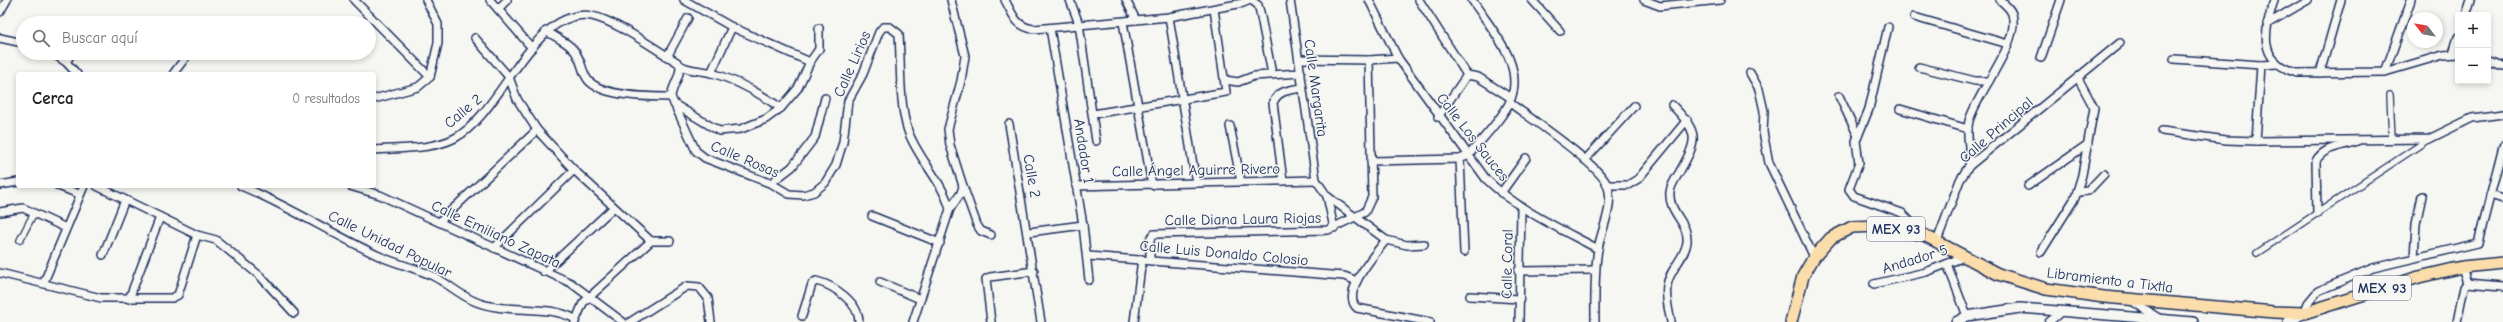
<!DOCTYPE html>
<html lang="es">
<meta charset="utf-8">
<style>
body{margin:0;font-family:"Comic Neue",sans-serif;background:#f6f6f6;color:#202124}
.controls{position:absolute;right:12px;top:12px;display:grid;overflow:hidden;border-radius:4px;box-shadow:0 2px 6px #0003}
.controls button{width:36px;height:36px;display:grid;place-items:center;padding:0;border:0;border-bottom:1px solid #e0e0e0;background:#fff;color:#202124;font:20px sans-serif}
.compass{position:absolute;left:2407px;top:12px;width:36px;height:36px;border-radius:50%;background:#fff;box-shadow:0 2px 6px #0003;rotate:301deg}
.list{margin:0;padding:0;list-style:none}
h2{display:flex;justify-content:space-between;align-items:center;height:52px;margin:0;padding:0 16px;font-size:17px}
h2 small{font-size:13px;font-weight:400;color:#757577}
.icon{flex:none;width:22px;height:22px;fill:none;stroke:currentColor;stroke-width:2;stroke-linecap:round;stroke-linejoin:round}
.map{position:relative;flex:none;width:2503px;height:322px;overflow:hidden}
.search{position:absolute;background:#fff;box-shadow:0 2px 6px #0003;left:16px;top:16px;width:360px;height:44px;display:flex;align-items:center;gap:10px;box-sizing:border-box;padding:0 14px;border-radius:22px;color:#757577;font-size:15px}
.panel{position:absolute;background:#fff;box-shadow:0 2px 6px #0003;left:16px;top:72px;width:360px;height:116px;border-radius:4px}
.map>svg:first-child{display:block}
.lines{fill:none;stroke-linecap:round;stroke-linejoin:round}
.pedestrian-casing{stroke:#1b2f5e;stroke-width:8}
.minor-casing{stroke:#1b2f5e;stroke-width:10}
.tertiary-casing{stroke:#1b2f5e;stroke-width:12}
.primary-casing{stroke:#1b2f5e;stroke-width:14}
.pedestrian{stroke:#f6f6f2;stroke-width:5.5}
.minor{stroke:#f6f6f2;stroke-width:7}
.tertiary{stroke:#f6f6f2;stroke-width:9}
.primary{stroke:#faddab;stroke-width:11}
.labels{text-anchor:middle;stroke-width:3;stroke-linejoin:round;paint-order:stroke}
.shield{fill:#f6f6f2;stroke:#5d6b8a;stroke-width:1}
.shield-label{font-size:14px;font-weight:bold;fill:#1b2f5e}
.street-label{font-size:15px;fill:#1b2f5e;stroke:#f6f6f2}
</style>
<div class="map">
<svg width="2503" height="322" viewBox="0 0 2503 322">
<rect width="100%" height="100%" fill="#f6f6f2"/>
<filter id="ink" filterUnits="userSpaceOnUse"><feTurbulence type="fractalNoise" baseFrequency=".025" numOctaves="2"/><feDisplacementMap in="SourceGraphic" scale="8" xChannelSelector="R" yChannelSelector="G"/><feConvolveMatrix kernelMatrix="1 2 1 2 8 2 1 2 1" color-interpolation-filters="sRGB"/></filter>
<g filter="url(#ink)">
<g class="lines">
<g class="pedestrian-casing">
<g id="pedestrian">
<polyline points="2390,95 2392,139"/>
<polyline points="20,240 34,213"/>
<polyline points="2257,253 2429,139"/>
</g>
</g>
<g class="minor-casing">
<g id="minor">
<polyline points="354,0 430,77"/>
<polyline points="490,0 532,48"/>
<polyline points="684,0 732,27 810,62"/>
<path d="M1005,0C1013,15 1016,27 1034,29L1169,17L1243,3L1250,0"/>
<polyline points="1070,0 1079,24 1096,141"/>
<polyline points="1126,0 1136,20"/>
<polyline points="1251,0 1258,5 1260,12 1272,74"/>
<polyline points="1290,0 1316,180 1327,196 1386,240 1407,245 1424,244"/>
<path d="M1369,0L1398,58L1486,179C1518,210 1559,228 1598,249"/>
<polyline points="1419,0 1467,75"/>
<polyline points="1532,0 1560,31"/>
<polyline points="1644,0 1660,6 1720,0"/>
<path d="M2274,0C2265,31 2256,61 2297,73L2385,72L2443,55L2458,54"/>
<polyline points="498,9 507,0"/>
<polyline points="0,12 7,0"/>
<polyline points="2466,15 2471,0"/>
<polyline points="1169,17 1196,183"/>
<polyline points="1914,17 2008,44"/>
<polyline points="1123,22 1152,185"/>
<polyline points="2267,24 2308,0"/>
<polyline points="1888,27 1869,109 1856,141 1859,163 1849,189 1854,196 1902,213 1924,235"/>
<polyline points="1050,28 1083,225 1089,280"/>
<path d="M546,31C555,37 572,44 577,55C582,63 582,72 588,80C602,97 650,97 671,97"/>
<polyline points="0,38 23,43"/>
<polyline points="475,38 509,77 517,99 537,130 574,170 651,241"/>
<polyline points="52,53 66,62 77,74"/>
<polyline points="2453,53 2458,37"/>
<polyline points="667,57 688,18"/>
<polyline points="2041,58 2061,0"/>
<polyline points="1299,59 1369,60 1398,58"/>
<polyline points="2174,59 2261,65 2277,64"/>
<polyline points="2488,61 2503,66"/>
<polyline points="66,62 72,53"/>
<path d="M680,67C680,78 672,86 671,97L696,151L705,158L772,184L789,194L803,195L814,192L825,183L836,165L843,142L848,101L863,74L879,32L883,27H890L899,34C901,63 899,106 908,131C918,159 942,180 950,209L913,322"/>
<polyline points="1919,67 1975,81 1989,81"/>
<polyline points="2385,72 2411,0"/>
<polyline points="711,73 732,27"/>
<polyline points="1750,73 1759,89 1764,111 1763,132 1769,163 1814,257"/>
<polyline points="2320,73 2341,0"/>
<polyline points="173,74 189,53"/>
<polyline points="1467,75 1478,77 1511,98"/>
<polyline points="1225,80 1238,82 1254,76 1301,73"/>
<polyline points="1839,96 1858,136"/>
<polyline points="374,99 418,87 430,77 438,43 438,24 426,0"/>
<path d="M1510,103C1530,118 1602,166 1608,187C1614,207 1601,230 1598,249C1594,273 1595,298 1595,322"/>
<polyline points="674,104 719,131 741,129 766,119 781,108 798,88 810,62 819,49 819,28"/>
<polyline points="1900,109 1968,129"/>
<polyline points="1093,114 1226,92 1214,9"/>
<polyline points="1438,117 1467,75"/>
<polyline points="1009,124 1041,322"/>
<polyline points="1230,126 1241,182"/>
<polyline points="2162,131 2226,140 2256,141 2429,139 2472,118 2503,114"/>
<polyline points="2256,141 2261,65"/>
<path d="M374,150C399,148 432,150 455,138C502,113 533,6 592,16C616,21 655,49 677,62C684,71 701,70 712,73C737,80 759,93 781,108"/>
<polyline points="1585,160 1634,106"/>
<polyline points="1371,161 1460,159"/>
<path d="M1969,166C1972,151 1965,135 1969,121C1977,92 2021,42 2012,14C2010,8 2005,4 2000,0"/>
<path d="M1283,181L1273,103C1278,90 1290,90 1302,88"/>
<polyline points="771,183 792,167 815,137 825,98"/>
<polyline points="0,185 18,182"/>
<polyline points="1608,185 1628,185 1638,179 1687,120"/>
<polyline points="58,186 79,194"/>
<polyline points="97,186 197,235 216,240 260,276 294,313"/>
<path d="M241,186C289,206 332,234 379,256C397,264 416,268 433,276C447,283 460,295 474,301C506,315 547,303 575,319"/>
<polyline points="350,186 380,195 571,283 623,322"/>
<polyline points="963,186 977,225 981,231 991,235"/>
<polyline points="1076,186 1316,180"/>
<polyline points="2028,186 2088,144"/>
<polyline points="2077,192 2088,191 2104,174"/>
<polyline points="1501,193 1526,158"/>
<polyline points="2490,195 2503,199"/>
<polyline points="1327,196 1334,228"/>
<polyline points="950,209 961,193 963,186 950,145 948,129 961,81 965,56 951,0"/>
<polyline points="0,212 23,208 66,228"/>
<path d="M2317,213L2316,161C2324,146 2342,147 2357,141"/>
<polyline points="872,216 940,243"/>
<polyline points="439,222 537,130"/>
<polyline points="1029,232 1083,225"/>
<path d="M1386,240C1375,254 1340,293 1357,308L1430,322"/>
<polyline points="651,241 670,241"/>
<polyline points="1937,241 1960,180 1969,166 2120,43"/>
<polyline points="494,248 574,170"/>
<path d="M1464,252L1460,159L1469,155C1480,141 1504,117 1510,101C1526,65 1491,29 1472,0"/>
<polyline points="2041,252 2075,198 2082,175 2094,108 2078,78"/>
<polyline points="103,255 125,200"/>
<polyline points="1088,256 1344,276 1357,281"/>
<polyline points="2414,258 2416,224 2422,196"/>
<polyline points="1150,259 1150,239 1154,234 1328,230 1365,212 1372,197 1369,60"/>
<polyline points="1947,264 1967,316"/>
<polyline points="2462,267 2467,283"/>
<polyline points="1518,271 1595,270"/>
<polyline points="544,272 613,208"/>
<polyline points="0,273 101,298 172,298 178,295 197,235"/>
<polyline points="44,282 84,186"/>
<polyline points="880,282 920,299"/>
<polyline points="2467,283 2503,286"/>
<polyline points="1874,284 1926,272 1964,257"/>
<polyline points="1470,296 1519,299"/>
<polyline points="129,299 160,217"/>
<polyline points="2132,301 2160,319"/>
<polyline points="2304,313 2308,303 2318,291 2373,268 2478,243 2503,146"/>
<path d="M802,316L812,284L816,281C833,285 859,302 859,322"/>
<polyline points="575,322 583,303 651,241"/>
<polyline points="630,322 687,286 699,287 708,298 711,322"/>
<polyline points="991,322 986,279 990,277 1034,271"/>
<polyline points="1134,322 1142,259"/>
<polyline points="1519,322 1521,207"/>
<path d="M1671,322C1669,311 1665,297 1667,286C1669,269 1685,259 1687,242C1689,222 1668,213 1670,192C1671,185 1675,179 1679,173C1698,139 1700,134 1672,105"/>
<polyline points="2049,322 2062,311"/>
<polyline points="2457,322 2464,287 2467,283"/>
</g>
</g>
<g class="tertiary-casing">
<g id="tertiary">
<polyline points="1956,322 1967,316 2020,308 2193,322"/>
<polyline points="2288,322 2304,313"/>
</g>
</g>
<g class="primary-casing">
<polyline id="primary" points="1791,322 1803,276 1814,257 1831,238 1852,227 1880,226 1924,235 1998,274 2046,289 2104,297 2274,312 2304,313 2419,277 2462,267 2503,263"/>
</g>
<use href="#pedestrian" class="pedestrian"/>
<use href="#minor" class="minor"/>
<use href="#tertiary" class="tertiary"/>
<use href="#primary" class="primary"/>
</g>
</g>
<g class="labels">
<g class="shield">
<rect x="1867" y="217" width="58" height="24" rx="3"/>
<rect x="2353" y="276" width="58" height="24" rx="3"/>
</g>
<g class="shield-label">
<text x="1896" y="234">MEX 93</text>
<text x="2382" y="293">MEX 93</text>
</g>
<g class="street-label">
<text transform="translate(852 64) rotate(-66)" y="5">Calle Lirios</text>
<text transform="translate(1316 88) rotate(82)" y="5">Calle Margarita</text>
<text transform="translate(463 111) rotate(-40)" y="5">Calle 2</text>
<text transform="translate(1996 130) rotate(-41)" y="5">Calle Principal</text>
<text transform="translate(1473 137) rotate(52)" y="5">Calle Los Sauces</text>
<text transform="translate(1084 151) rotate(81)" y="5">Andador 1</text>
<text transform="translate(745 159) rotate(23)" y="5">Calle Rosas</text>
<text transform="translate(1196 170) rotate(-1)" y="5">Calle Ángel Aguirre Rivero</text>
<text transform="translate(1032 176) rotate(80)" y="5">Calle 2</text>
<text transform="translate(1243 219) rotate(-1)" y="5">Calle Diana Laura Riojas</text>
<text transform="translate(496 234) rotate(25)" y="5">Calle Emiliano Zapata</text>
<text transform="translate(390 244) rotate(26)" y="5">Calle Unidad Popular</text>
<text transform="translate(1224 253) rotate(5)" y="5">Calle Luis Donaldo Colosio</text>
<text transform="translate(1915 259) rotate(-17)" y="5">Andador 5</text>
<text transform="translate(1507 264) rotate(-89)" y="5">Calle Coral</text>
<text transform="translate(2110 280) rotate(7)" y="5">Libramiento a Tixtla</text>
</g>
</g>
</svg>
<div class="controls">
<button>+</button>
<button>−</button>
</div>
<svg class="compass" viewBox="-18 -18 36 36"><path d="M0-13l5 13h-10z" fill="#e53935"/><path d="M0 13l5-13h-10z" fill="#757577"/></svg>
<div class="search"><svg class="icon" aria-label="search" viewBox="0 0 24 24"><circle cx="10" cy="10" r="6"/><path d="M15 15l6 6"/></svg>Buscar aquí</div>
<section class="panel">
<h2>Cerca<small>0 resultados</small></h2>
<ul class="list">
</ul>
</section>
</div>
